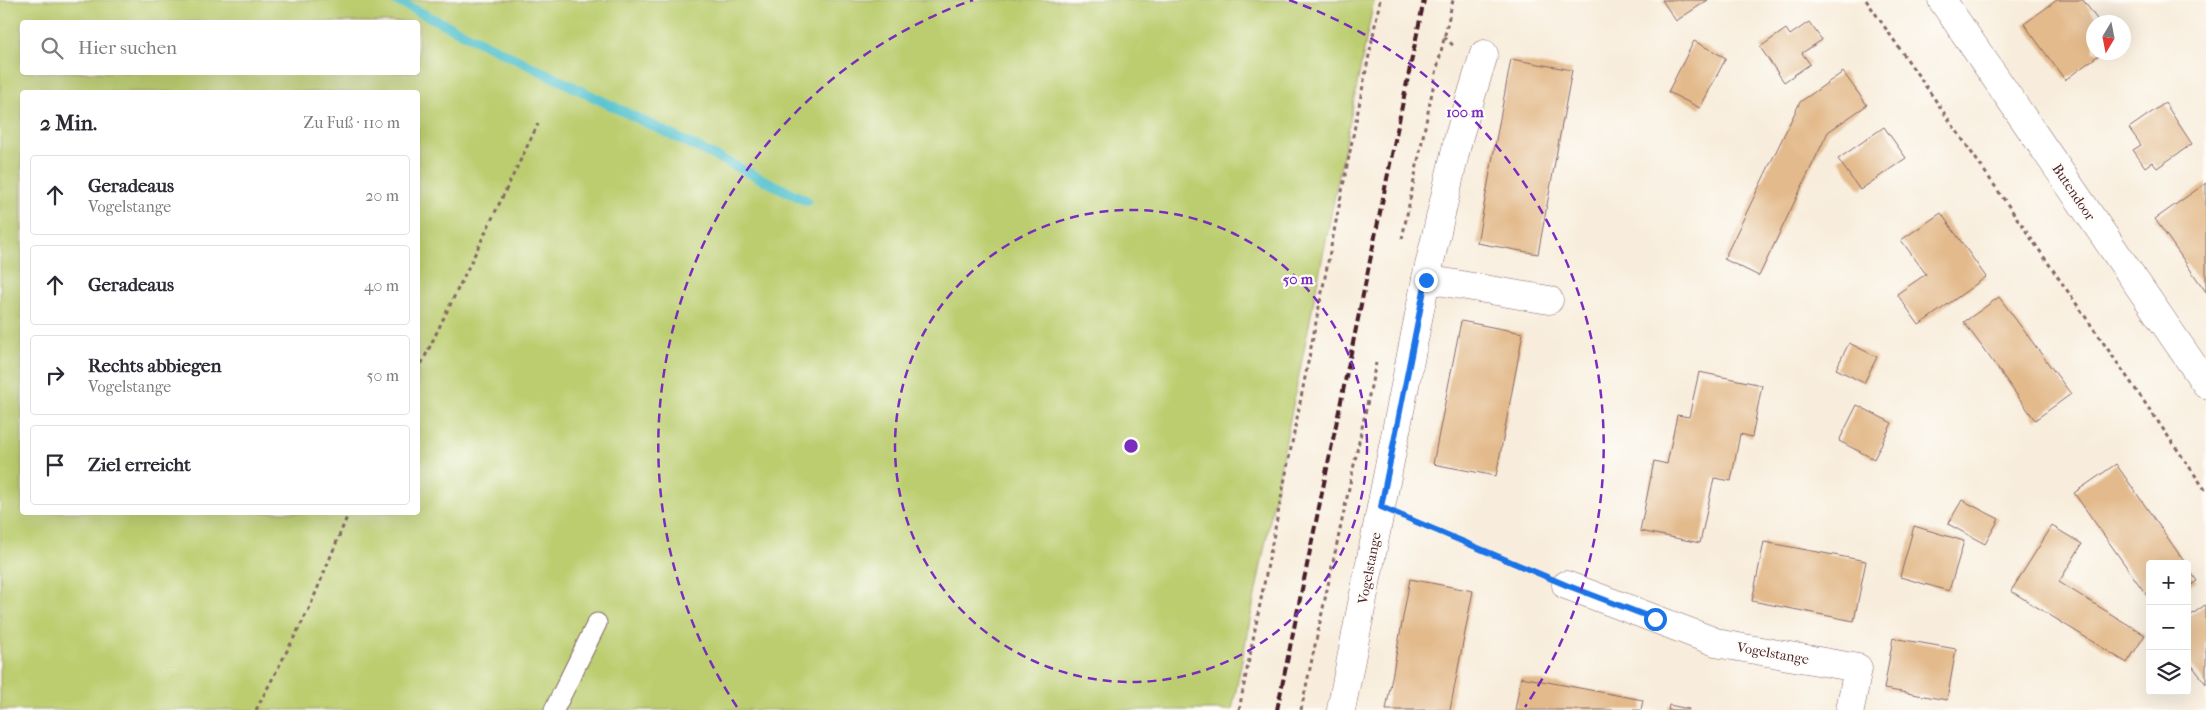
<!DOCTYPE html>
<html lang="de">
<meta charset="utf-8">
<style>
body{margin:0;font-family:"IM FELL French Canon",serif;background:#f7f7f7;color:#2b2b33}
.controls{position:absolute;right:15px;bottom:15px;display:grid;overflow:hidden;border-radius:5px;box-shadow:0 5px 20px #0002}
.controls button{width:45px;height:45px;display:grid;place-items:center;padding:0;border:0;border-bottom:1px solid #e1e1e2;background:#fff;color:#2b2b33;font:25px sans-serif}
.compass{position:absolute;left:2086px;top:15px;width:45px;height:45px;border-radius:50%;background:#fff;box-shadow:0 5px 20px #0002;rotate:190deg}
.stop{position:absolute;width:15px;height:15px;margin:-11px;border:4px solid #1a73e8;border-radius:50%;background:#fff}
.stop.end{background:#1a73e8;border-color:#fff;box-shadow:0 1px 5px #0008}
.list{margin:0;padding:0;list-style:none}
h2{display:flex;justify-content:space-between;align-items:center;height:65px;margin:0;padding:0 20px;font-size:21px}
h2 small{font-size:16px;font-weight:400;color:#7c7c81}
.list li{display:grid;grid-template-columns:32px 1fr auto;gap:15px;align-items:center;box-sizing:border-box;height:80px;margin:0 10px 10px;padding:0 10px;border:1px solid #e1e1e2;border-radius:5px}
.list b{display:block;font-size:19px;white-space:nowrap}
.list p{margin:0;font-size:16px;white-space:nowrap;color:#7c7c81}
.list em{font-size:16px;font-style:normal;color:#7c7c81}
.icon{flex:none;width:28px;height:28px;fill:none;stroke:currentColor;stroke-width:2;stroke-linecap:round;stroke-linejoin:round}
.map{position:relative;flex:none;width:2206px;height:710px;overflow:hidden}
.search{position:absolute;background:#fff;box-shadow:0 5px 20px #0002;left:20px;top:20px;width:400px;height:55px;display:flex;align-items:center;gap:12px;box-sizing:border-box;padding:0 18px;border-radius:5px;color:#7c7c81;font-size:19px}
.panel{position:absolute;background:#fff;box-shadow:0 5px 20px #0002;left:20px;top:90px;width:400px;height:425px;border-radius:5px}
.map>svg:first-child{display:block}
.green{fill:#bccd70;stroke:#83764e;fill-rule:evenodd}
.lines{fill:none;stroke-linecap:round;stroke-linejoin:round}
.stream{stroke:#55c2cd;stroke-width:10}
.building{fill:#e3ba8b}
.lane-casing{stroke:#876769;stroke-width:21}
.street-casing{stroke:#876769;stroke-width:29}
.path{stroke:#876769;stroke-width:3;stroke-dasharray:4 4;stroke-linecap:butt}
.lane{stroke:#fff;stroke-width:19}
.street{stroke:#fff;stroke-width:28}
.rail{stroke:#4a1f2b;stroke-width:4;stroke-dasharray:8 4;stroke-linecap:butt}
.route{stroke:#1a73e8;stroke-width:6}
.ring{fill:none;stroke:#7b2cbf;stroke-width:2.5;stroke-dasharray:9 6}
.labels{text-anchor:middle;stroke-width:4.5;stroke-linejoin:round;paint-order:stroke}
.street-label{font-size:14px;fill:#4a1f2b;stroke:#fdfcf7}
.centre{fill:#7b2cbf;stroke:#fdfcf7;stroke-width:2.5}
.ring-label{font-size:15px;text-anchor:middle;font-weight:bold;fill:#7b2cbf;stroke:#fdfcf7;stroke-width:4.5;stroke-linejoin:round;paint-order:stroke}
</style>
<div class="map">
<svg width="2206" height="710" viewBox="0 0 2206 710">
<rect width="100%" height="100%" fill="#fdfcf7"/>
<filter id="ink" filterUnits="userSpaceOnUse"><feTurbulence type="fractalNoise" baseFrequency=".02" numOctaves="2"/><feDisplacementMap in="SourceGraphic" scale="10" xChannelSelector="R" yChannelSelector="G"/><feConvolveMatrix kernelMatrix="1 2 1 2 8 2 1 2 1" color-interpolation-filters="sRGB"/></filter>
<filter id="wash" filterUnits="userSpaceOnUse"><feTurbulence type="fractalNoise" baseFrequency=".0096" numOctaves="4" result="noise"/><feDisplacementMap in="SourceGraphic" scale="20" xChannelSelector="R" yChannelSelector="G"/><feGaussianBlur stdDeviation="1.12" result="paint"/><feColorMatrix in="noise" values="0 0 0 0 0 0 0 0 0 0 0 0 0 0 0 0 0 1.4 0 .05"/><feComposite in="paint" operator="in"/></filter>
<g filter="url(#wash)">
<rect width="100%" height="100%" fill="#f8eddc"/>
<path class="green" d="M0,0H1374L1232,710H0ZM22,22H418V72H22ZM22,92H418V512H22Z"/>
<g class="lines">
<polyline class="stream" points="395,0 807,201"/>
</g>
<g id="blocks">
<g class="building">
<polygon points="1662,0 1708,0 1676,21"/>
<polygon points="2057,0 2083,0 2099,22 2094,22 2094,52 2103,52 2065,80 2024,24"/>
<polygon points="1809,22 1822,40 1802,53 1810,64 1784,82 1760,47 1786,29 1790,35"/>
<polygon points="1694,41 1726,58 1700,108 1668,92"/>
<polygon points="1511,59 1572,70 1538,254 1477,243"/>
<polygon points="1843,72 1867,105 1828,132 1759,276 1724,259 1800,102"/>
<polygon points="2165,103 2192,144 2157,168 2152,162 2145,167 2133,150 2141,145 2129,128"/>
<polygon points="1884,127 1906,158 1860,190 1838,159"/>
<polygon points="2206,183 2206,292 2155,219"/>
<polygon points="1941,213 1986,277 1919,325 1897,294 1926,274 1901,240"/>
<polygon points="1999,297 2071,394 2035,420 1964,322"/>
<polygon points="1461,321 1523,333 1496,476 1433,464"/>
<polygon points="1849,343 1877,357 1864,383 1836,369"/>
<polygon points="1699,372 1762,385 1752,437 1740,434 1731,481 1714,478 1700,543 1640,531 1654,461 1667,464 1677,415 1689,417"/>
<polygon points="1857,405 1892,423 1874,459 1839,441"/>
<polygon points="2116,464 2186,564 2150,564 2150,600 2074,493"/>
<polygon points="1962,500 1999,519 1985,544 1948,524"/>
<polygon points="1914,526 1964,541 1949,591 1900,577"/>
<polygon points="2052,526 2082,544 2059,582 2145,635 2127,663 2011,591"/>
<polygon points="1764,542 1866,561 1854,621 1752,601"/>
<polygon points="2187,566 2197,581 2187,588"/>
<polygon points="1410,579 1473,591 1450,710 1386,710"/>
<polygon points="2205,605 2206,606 2206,684 2187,659 2187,618"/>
<polygon points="1893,638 1956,649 1947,700 1884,689"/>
<polygon points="1521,677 1643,700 1641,710 1515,710"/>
<polygon points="1669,705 1689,709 1689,710 1668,710"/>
</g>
</g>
</g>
<g filter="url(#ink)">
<use href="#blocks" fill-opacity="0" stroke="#876769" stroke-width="1"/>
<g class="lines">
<g class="lane-casing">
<polyline id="lane" points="554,710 597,623"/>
</g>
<g class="street-casing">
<g id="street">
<polyline points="1942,0 2206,384"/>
<polyline points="1426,279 1549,300"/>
<polyline points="1566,585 1721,644 1858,668 1850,710"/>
<polyline points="1341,710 1426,279 1459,136 1484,54"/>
</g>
</g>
<g class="path">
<polyline points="1866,0 2206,491"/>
<polyline points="1444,37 1455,47"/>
<polyline points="1402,239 1436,73 1453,0"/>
<polyline points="418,371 538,124"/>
<polyline points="1409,519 1539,574"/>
<polyline points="256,710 309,609 349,512"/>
<polyline points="1239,710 1380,0"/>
<polyline points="1301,710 1376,363"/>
</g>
<use href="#lane" class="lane"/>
<use href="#street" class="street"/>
<polyline class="rail" points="1277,710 1424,0"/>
</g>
</g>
<g class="lines" filter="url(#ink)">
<polyline class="route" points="1426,280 1381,507 1566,585 1655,619"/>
</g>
<g class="ring">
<circle cx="1131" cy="446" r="236"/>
<path d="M737 707A473 473 0 0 1 973 0M1289 0A473 473 0 0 1 1525 707"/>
</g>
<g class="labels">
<g class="street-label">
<text transform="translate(2074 192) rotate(56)" y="5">Butendoor</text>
<text transform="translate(1369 568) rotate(-79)" y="5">Vogelstange</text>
<text transform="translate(1773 653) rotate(10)" y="5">Vogelstange</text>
</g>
</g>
<circle cx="1131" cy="446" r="8" class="centre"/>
<g class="ring-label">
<text x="1465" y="117">100 m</text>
<text x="1298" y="284">50 m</text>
</g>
</svg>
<div class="controls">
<button>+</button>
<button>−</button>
<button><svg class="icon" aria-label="layers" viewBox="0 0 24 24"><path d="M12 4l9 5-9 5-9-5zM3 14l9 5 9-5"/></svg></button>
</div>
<svg class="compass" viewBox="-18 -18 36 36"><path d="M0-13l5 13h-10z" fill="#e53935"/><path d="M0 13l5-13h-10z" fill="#7c7c81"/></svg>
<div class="stop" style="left:1655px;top:619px"></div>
<div class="stop end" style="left:1426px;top:280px"></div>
<div class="search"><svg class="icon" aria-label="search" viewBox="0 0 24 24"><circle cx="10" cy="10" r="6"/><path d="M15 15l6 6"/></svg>Hier suchen</div>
<section class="panel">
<h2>2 Min.<small>Zu Fuß · 110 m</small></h2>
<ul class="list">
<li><svg class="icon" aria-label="ahead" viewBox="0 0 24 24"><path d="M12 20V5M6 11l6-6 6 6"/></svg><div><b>Geradeaus</b><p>Vogelstange</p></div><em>20 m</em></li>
<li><svg class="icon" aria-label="ahead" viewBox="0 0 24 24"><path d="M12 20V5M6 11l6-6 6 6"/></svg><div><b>Geradeaus</b></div><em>40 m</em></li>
<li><svg class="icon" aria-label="right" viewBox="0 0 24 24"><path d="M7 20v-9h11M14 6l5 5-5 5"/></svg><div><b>Rechts abbiegen</b><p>Vogelstange</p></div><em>50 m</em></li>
<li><svg class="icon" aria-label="arrive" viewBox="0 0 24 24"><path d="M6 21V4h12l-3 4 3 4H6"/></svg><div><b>Ziel erreicht</b></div></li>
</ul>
</section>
</div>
